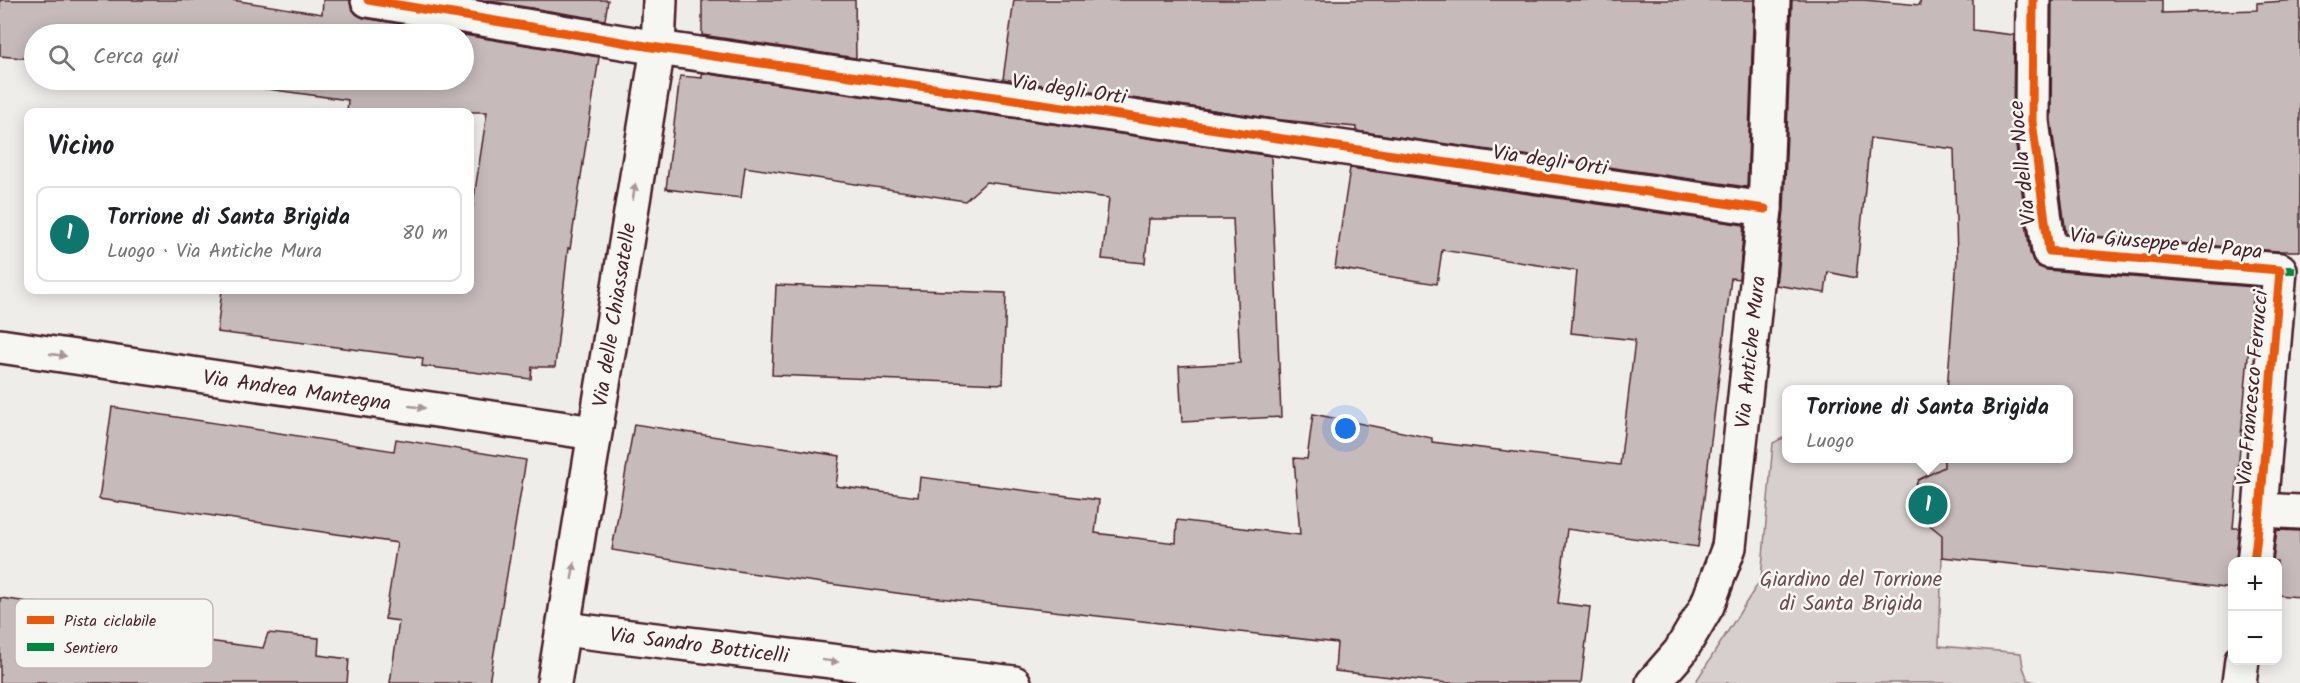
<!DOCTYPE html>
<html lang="it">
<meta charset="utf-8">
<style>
body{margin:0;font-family:Kalam,sans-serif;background:#f6f6f6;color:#202124}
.controls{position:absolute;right:18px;bottom:18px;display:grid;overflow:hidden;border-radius:12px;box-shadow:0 3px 15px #0003}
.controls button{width:54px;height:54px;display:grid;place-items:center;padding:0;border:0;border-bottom:2px solid #e0e0e0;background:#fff;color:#202124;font:30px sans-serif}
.you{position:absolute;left:1346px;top:429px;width:21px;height:21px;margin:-15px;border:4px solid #fff;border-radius:50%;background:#1a73e8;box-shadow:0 0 0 9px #1a73e833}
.badge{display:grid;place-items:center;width:39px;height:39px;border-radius:50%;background:#0f766e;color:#fff;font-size:20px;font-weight:700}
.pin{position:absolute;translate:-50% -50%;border:3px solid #fff;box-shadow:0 2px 6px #0006}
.popup{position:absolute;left:1782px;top:385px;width:291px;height:78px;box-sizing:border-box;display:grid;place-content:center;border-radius:12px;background:#fff;filter:drop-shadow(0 2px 4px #0005);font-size:20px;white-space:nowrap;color:#757577}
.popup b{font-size:22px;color:#202124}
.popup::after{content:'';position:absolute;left:50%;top:100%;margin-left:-12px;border:12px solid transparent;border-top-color:#fff}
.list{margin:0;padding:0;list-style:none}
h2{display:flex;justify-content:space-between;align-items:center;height:78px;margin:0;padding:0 24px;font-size:26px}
h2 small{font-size:20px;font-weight:400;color:#757577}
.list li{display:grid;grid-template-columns:39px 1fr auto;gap:18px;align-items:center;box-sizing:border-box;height:96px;margin:0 12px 12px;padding:0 12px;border:2px solid #e0e0e0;border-radius:12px}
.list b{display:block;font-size:22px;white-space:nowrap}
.list p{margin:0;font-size:20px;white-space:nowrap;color:#757577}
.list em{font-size:20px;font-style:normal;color:#757577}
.icon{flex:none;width:33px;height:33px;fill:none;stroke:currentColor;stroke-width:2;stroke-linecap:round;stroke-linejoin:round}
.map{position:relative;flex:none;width:2300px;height:683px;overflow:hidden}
.search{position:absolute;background:#fff;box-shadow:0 3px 15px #0003;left:24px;top:24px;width:450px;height:66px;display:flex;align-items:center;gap:15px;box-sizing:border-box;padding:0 21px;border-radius:33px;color:#757577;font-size:22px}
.panel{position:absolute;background:#fff;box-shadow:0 3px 15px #0003;left:24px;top:108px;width:450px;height:186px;border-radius:12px}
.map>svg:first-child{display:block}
.green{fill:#d7cfce;stroke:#90777c;stroke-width:1.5}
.building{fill:#c6babb;stroke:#4a1f2b;stroke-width:1.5}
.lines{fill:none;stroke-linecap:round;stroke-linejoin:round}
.minor-casing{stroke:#4a1f2b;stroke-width:38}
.minor{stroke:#f6f6f2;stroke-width:33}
.quiet{stroke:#00873e;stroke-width:8;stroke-dasharray:15 8;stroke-linecap:butt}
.cycleway-casing{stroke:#f6f6f2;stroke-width:13}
.cycleway{stroke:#e8590c;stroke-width:9}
.oneway{fill:#a99598}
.labels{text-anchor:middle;stroke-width:5;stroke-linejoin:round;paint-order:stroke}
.street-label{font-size:21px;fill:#4a1f2b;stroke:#f6f6f2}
.park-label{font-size:21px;fill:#6d4b54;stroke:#f6f6f2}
.key{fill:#f6f6f2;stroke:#c2b6b6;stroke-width:1.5}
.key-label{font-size:16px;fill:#4a1f2b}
</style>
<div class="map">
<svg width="2300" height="683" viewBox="0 0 2300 683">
<rect width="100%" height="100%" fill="#efedea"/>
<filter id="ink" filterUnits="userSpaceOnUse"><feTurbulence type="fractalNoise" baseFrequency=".0167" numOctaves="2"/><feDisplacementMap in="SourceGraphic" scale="12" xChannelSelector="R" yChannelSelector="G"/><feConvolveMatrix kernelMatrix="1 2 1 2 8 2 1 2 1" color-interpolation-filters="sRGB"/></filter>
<g filter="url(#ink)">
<polygon class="green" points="1787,436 1787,458 1944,459 1944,474 1912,495 1914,512 1926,522 1943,527 1939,646 2021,653 2023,667 2028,680 2039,683 1695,683 1761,579 1773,443"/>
<g class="building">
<polygon points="0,0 232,0 322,14 323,0 350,0 351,7 356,14 364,18 462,34 34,34 34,59 0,56"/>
<polygon points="483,0 608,0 605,20"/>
<polygon points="702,0 855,0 856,58 702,35"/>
<polygon points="1014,0 1754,0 1747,187 1356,131 1356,127 1281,120 1003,79"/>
<polygon points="1792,0 1864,0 1920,5 1920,0 1973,0 1973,30 2014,35 2013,123 2030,253 2033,261 2039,267 2047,270 2254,287 2233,528 2239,528 2236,561 2232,561 2232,589 2121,575 1942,557 1942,535 1914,512 1912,495 1918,480 1944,467 1944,459 2069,459 2069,390 1947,390 1957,258 1954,149 1870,138 1856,278 1828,272 1825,293 1776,285 1784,210"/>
<polygon points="2052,0 2162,0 2162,13 2257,10 2257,3 2300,0 2300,251 2277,251 2066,234 2051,120"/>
<polygon points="464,35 599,57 570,249 568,248 555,367 532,367 531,379 422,366 423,358 217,332 222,290 470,290 470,224 487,112 347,112 348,100 200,80 464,80"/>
<polygon points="702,73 1271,156 1281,417 1182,422 1179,366 1240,363 1233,219 1149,219 1145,263 1102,259 1109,198 986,182 965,201 745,167 741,198 666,189 680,76 702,78"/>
<polygon points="1350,168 1744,225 1739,279 1731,278 1698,547 1567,529 1558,603 1590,607 1581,683 1447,683 1335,671 1337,643 904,594 750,573 612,550 634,424 840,456 836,486 918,497 920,477 1099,500 1095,533 1176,543 1177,520 1300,535 1294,458 1307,459 1313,414 1432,438 1432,442 1620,465 1635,340 1571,333 1577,271 1442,250 1437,284 1335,268"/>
<polygon points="776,285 1006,293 1003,384 772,375"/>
<polygon points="112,407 394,451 396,439 526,460 489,683 390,683 399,621 385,619 397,543 99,499"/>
<polygon points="2277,530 2300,531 2300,597 2277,595 2277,561 2273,561"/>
<polygon points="0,598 122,615 120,630 263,648 268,633 319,638 318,655 349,659 347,683 0,683"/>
</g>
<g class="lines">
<g class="minor-casing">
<g id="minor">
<polyline points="368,0 658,48 1765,209"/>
<polyline points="2033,0 2032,121 2049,251 2280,270 2260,510 2254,562"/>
<polyline points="0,346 594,433"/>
<polyline points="2260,510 2300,512"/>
<polyline points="564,629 1014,683"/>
<polyline points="554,683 658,48 660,0"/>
<polyline points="1653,683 1680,652 1707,606 1729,547 1765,209 1773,0"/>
<polyline points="2239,683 2242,660"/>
</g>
</g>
<use href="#minor" class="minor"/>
<polyline class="quiet" points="2280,270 2300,270"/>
<g class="cycleway-casing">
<g id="cycleway">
<polyline points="368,0 658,48 1765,209"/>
<polyline points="2033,0 2032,121 2049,251 2280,270 2260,510 2254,562"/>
</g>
</g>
<use href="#cycleway" class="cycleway"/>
</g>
<defs><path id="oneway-solid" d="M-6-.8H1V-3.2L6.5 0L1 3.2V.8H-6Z" transform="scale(1.5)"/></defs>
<g class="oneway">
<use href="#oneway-solid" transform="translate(634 192) rotate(-81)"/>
<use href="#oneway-solid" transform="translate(58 355) rotate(8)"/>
<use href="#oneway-solid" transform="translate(417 407) rotate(8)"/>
<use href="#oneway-solid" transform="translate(573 571) rotate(-81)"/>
<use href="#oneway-solid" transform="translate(830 661) rotate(7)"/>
</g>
</g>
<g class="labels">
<g class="street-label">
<text transform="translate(1069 89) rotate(8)" y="7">Via degli Orti</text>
<text transform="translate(1550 160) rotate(8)" y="7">Via degli Orti</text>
<text transform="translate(2022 163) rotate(-96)" y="7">Via della Noce</text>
<text transform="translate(2166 243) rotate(5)" y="7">Via Giuseppe del Papa</text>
<text transform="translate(614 315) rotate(-81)" y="7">Via delle Chiassatelle</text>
<text transform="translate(1750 352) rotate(-84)" y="7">Via Antiche Mura</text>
<text transform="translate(2252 388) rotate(-85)" y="7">Via Francesco Ferrucci</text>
<text transform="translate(297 390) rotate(8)" y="7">Via Andrea Mantegna</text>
<text transform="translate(699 645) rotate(7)" y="7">Via Sandro Botticelli</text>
</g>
<g class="park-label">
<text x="1851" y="586">Giardino del Torrione<tspan x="1851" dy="24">di Santa Brigida</tspan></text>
</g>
</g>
<rect x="15" y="599" width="198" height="69" rx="9" class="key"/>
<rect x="27" y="616" width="27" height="8" fill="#e8590c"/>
<rect x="27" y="643" width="27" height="8" fill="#00873e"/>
<g class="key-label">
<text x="64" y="626">Pista ciclabile</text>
<text x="64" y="653">Sentiero</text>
</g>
</svg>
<div class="controls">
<button>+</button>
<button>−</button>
</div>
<div class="you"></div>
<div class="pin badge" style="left:1928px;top:505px">1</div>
<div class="popup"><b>Torrione di Santa Brigida</b>Luogo</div>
<div class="search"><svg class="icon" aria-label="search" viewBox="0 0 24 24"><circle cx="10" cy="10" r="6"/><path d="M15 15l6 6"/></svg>Cerca qui</div>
<section class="panel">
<h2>Vicino<small></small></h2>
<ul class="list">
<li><span class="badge">1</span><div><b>Torrione di Santa Brigida</b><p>Luogo · Via Antiche Mura</p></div><em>80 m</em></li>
</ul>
</section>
</div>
